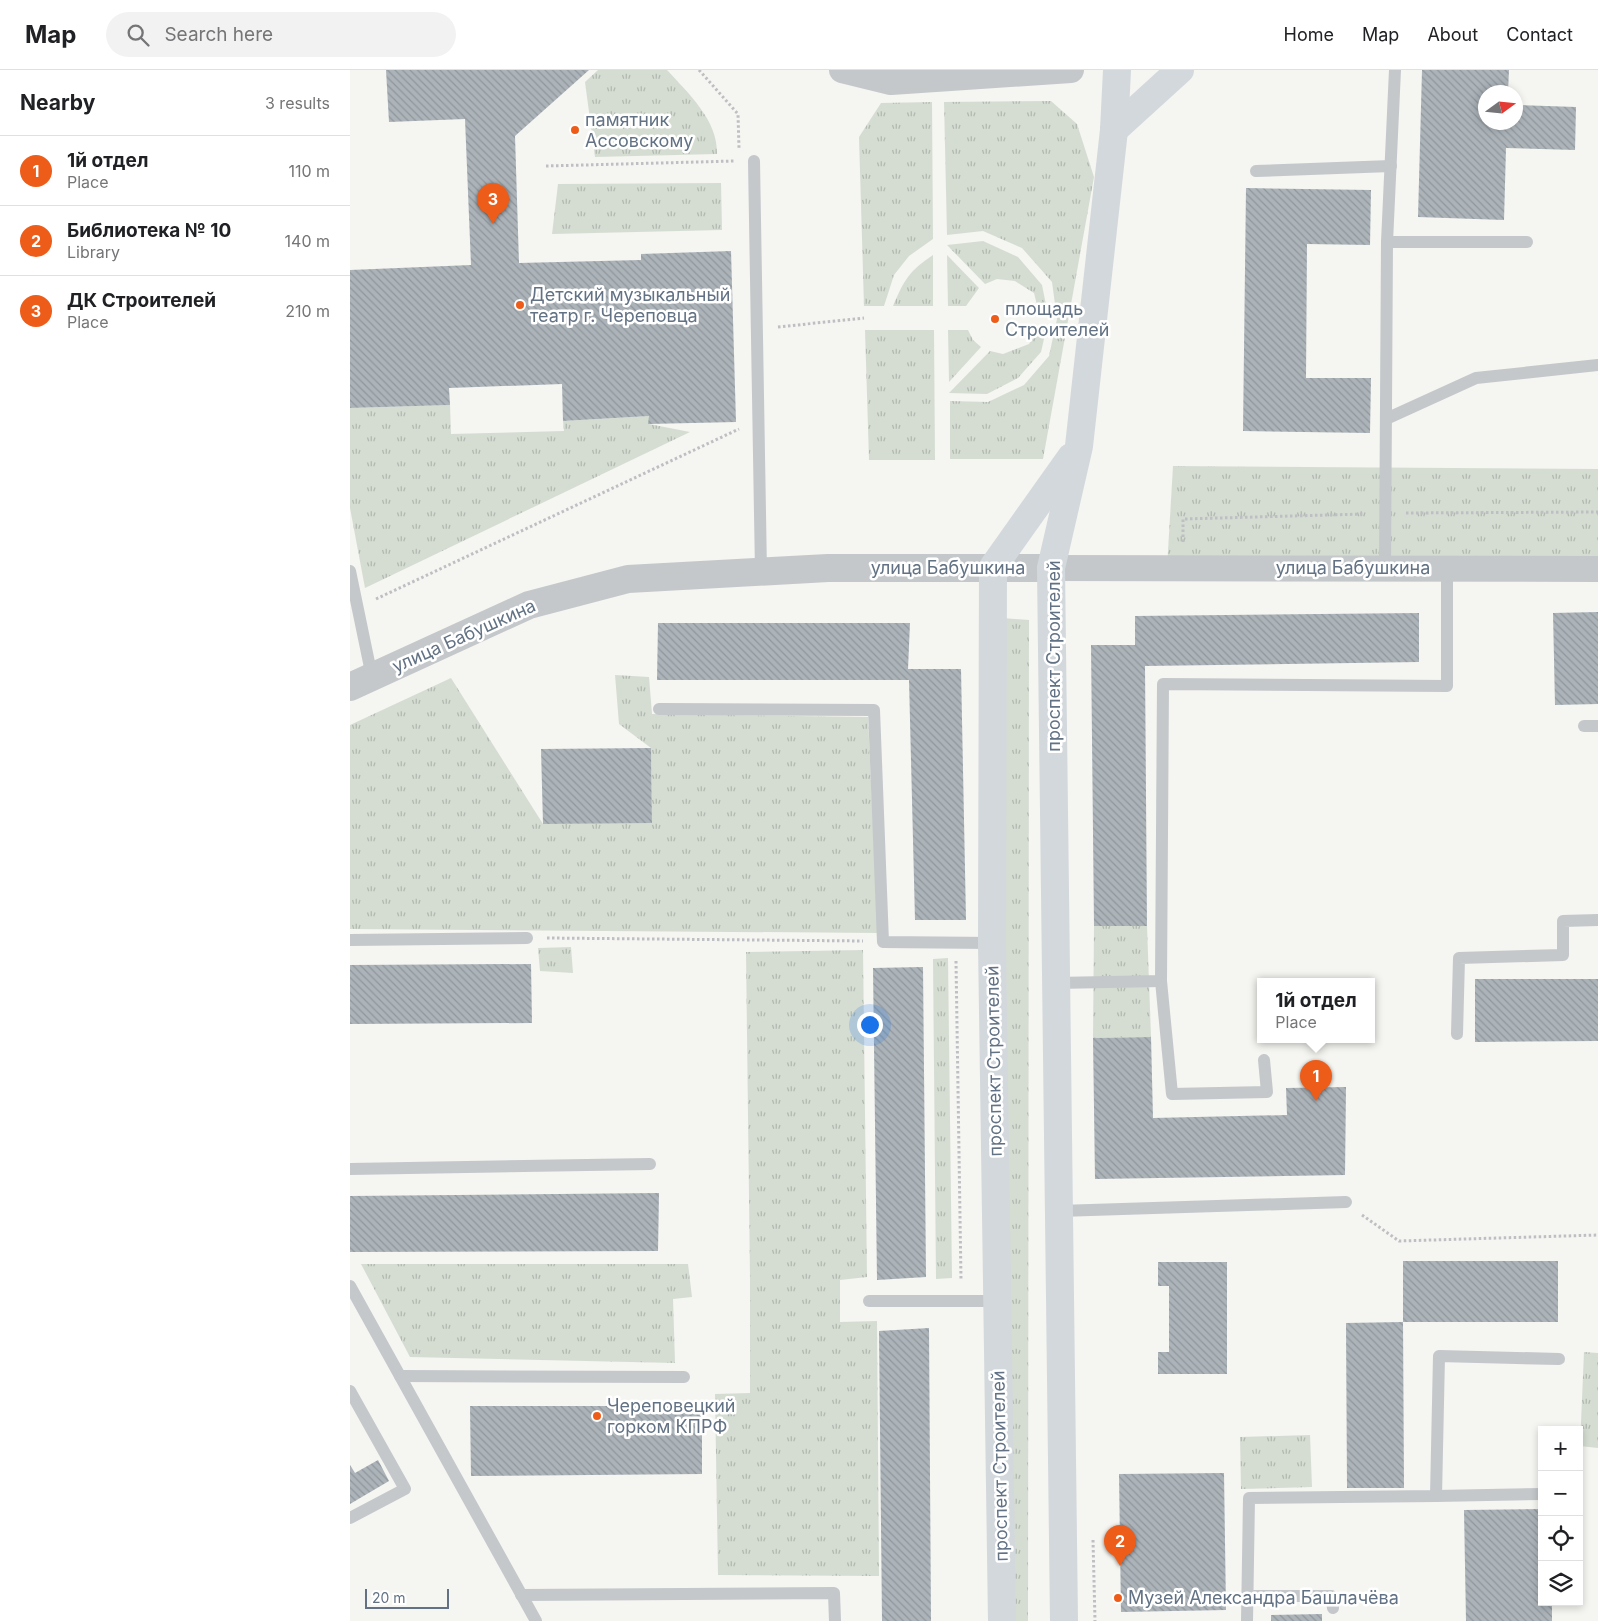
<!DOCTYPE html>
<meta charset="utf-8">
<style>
body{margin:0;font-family:Inter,sans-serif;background:#f2f2f2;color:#202124}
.controls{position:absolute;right:15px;bottom:15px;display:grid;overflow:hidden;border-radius:0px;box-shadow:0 2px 8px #0003}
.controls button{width:45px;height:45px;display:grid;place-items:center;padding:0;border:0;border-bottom:1px solid #e0e0e0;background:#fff;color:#202124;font:25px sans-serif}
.compass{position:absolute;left:1128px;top:15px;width:45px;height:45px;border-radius:50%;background:#fff;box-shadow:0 2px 8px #0003;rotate:75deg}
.scale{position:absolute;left:15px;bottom:12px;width:84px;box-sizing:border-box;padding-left:5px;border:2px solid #627284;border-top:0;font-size:14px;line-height:18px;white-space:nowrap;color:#627284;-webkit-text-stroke:4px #fff;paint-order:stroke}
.you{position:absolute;left:519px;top:954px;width:18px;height:18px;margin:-12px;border:4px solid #fff;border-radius:50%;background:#1a73e8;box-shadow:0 0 0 8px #1a73e833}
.badge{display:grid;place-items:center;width:32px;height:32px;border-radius:50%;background:#ed5d19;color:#fff;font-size:16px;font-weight:700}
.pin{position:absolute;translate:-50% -41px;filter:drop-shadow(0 1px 2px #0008)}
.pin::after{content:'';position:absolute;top:26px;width:18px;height:15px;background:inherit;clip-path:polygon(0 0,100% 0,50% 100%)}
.popup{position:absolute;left:907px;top:908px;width:118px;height:65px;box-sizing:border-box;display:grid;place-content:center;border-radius:0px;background:#fff;filter:drop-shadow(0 1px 4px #0005);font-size:16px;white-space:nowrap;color:#757577}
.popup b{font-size:19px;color:#202124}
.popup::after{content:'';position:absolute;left:50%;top:100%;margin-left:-10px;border:10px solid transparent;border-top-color:#fff}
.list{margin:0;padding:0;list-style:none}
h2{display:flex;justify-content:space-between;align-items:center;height:65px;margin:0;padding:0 20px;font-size:21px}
h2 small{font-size:16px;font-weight:400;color:#757577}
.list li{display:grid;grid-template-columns:32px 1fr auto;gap:15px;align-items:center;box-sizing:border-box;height:70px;padding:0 20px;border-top:1px solid #e0e0e0}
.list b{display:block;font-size:19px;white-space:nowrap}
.list p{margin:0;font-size:16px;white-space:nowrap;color:#757577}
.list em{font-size:16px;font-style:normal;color:#757577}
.icon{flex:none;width:28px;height:28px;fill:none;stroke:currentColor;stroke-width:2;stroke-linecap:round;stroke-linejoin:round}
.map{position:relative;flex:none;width:1248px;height:1551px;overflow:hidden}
header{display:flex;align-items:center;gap:30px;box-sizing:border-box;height:70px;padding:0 25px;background:#fff;border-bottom:1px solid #e0e0e0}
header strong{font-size:24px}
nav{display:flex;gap:28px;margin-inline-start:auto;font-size:18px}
.search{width:350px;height:45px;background:#f2f2f2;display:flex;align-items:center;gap:12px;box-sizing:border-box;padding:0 18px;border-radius:28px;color:#757577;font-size:19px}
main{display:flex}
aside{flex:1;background:#fff}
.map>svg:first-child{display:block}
.grass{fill:url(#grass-tufts)}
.building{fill:url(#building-back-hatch)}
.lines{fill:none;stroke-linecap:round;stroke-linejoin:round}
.path{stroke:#bebfc2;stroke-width:3;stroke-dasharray:2.5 2.5;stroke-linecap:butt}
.service{stroke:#c4c8cb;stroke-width:12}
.minor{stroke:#c4c8cb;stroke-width:26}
.tertiary{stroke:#c4c8cb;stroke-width:28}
.secondary{stroke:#d3d8dc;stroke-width:28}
.poi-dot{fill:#ed5d19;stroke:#fff;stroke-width:2}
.labels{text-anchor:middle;stroke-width:5;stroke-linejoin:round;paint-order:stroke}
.poi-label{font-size:18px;fill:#627284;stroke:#fff;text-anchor:start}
.street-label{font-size:18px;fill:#627284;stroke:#fff}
</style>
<header>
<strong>Map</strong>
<div class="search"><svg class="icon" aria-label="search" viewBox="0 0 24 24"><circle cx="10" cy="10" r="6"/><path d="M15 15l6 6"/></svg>Search here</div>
<nav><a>Home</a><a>Map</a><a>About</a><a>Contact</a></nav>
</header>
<main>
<aside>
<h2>Nearby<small>3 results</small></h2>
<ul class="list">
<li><span class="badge">1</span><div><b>1й отдел</b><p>Place</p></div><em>110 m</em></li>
<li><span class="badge">2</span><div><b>Библиотека № 10</b><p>Library</p></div><em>140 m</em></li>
<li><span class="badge">3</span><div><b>ДК Строителей</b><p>Place</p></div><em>210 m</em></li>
</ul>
</aside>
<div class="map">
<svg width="1248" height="1551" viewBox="0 0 1248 1551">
<defs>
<pattern id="grass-tufts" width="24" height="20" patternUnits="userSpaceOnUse" patternTransform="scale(1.25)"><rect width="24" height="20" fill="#d5ddd2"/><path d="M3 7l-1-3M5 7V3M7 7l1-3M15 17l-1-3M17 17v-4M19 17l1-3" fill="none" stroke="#b0b8b0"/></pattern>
<pattern id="building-back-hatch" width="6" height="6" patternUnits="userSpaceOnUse" patternTransform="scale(1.25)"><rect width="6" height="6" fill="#acb4ba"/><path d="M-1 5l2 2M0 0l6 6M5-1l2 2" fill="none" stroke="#8f979d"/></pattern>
</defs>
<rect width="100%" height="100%" fill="#f5f5f1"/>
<g class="grass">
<path d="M248,0H317C338,23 368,50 367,84L245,87L235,12Z"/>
<polygon points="701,31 727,54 744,107 693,389 600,389 600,331 638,332 674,315 699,286 707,249 702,212 672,178 633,161 597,165 594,32"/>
<polygon points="582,32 583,169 559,186 544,205 534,236 514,236 509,67 531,33"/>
<polygon points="371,113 372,160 202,164 208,114"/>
<polygon points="633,171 668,187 692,215 696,235 687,235 684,223 665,211 647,209 635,214 597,175"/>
<path d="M583,185V236H543C554,210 559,201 583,185Z"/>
<polygon points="597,185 629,218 616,236 598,236"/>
<polygon points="515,260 584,260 585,390 519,390"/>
<polygon points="598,260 618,260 623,270 631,277 599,312"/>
<polygon points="688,260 696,260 691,282 668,308 637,324 599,323 640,281 653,284 679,274"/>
<polygon points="100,335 101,364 214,361 213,351 299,346 299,354 340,362 15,518 0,438 0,338"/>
<polygon points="823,396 1248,399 1248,499 817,498"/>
<polygon points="652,548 679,550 678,1551 658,1551"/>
<polygon points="265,605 299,607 302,644 518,647 528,863 0,859 0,655 101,608 193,754 302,752 301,678 269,654"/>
<polygon points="744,856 797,856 801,967 743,968"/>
<polygon points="221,877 223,903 190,901 188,878"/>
<polygon points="513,880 517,1207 490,1210 490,1252 527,1251 529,1506 368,1505 365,1324 400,1323 400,1208 396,882"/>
<polygon points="598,888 602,1208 586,1209 583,889"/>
<polygon points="11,1194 338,1194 342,1227 323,1229 325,1293 60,1287"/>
<polygon points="1234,1282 1248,1283 1248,1378 1230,1376"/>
<polygon points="960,1365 962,1417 891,1419 890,1367"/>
</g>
<g class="building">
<polygon points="36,0 239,0 165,66 169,193 291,190 291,184 381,181 386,352 298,354 299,346 213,351 212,314 99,318 100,335 0,338 0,200 121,195 115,49 39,52"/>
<polygon points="1072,0 1159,0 1158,22 1136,22 1136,52 1166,52 1166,35 1226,37 1225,80 1156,78 1154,150 1068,147"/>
<polygon points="896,118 1021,120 1020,175 957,174 956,308 1021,308 1020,363 893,361"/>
<polygon points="1248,542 1248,634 1205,635 1203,543"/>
<polygon points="1069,543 1069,592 795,596 797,856 744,856 741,575 785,575 785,546"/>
<polygon points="308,553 560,553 558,599 611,599 616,850 565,850 559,610 307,610"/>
<polygon points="301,678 302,753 193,754 191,679"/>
<polygon points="181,894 182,953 0,954 0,895"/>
<polygon points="573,897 576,1207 527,1210 523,898"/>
<polygon points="1125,909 1248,909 1248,971 1125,972"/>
<polygon points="801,967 803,1048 937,1045 936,1018 996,1017 995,1105 745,1109 743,968"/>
<polygon points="309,1123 308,1181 0,1182 0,1126"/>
<rect x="1053" y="1191" width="155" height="61"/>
<polygon points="808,1192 877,1192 877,1304 808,1304 808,1282 819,1282 819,1216 808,1216"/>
<polygon points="1053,1252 1054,1418 997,1418 996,1253"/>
<polygon points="579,1258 581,1551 532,1551 529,1261"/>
<polygon points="120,1336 352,1336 352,1404 121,1406"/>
<polygon points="28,1390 39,1411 0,1434 0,1395 5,1403"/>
<polygon points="874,1403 876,1540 771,1542 769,1404"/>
<polygon points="1192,1439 1192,1532 1202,1532 1202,1551 1116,1551 1114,1440"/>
<polygon points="972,1544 972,1551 921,1551 921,1545"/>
</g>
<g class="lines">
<g class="path">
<polyline points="349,0 388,44 389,78"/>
<polyline points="196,96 385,91"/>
<polyline points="428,257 514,248"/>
<polyline points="1056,443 1248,442"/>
<polyline points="833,472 833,449 1014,444"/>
<polyline points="26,529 389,359"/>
<polyline points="197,868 513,871"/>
<polyline points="606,891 611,1210"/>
<polyline points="1012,1145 1049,1171 1248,1165"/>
<polyline points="743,1470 745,1551"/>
</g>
<g class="service">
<polyline points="404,91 411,502"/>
<polyline points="906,101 1041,96"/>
<polyline points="1037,172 1177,172"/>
<polyline points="1036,349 1126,308 1248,295"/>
<polyline points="1035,498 1037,172 1045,0"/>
<polyline points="0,501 22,607"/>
<polyline points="309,639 524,640 533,872 642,873"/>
<polyline points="1234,656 1248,656"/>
<polyline points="0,870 177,868"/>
<polyline points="811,911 822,1024 917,1022 914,990"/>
<polyline points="705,913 811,911 813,614 1097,616 1097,498"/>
<polyline points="1107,964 1109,888 1213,885 1213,851 1248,850"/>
<polyline points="0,1099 300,1094"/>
<polyline points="709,1141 996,1132"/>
<polyline points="0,1216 186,1551"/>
<polyline points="519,1231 647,1231"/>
<polyline points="50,1306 334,1307"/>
<polyline points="0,1321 55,1419 0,1448"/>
<polyline points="1086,1426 1192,1424"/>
<polyline points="171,1525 484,1523 485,1551"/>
<polyline points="897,1526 981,1526 983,1538"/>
<polyline points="897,1551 899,1428 1086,1426 1089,1286 1209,1289"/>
</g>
<g class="minor">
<polyline points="492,0 541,12 721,0"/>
<polyline points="701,498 1248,499"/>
</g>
<polyline class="tertiary" points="0,617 179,535 278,509 478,498 701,498"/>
<g class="secondary">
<polyline points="764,60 830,0"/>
<polyline points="652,1551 642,873 643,497 721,387"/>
<polyline points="714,1551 701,498 729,376 764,60 767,0"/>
</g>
</g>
<g class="poi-dot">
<circle cx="225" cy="60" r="5"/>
<circle cx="170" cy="235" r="5"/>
<circle cx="645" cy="249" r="5"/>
<circle cx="247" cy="1346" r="5"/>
<circle cx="768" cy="1528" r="5"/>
</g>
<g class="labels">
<g class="poi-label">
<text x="235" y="56">памятник<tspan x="235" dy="21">Ассовскому</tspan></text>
<text x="180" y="231">Детский музыкальный<tspan x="180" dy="21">театр г. Череповца</tspan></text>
<text x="655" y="245">площадь<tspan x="655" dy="21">Строителей</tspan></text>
<text x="257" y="1342">Череповецкий<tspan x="257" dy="21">горком КПРФ</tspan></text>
<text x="778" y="1534">Музей Александра Башлачёва</text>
</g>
<g class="street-label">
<text x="598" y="504">улица Бабушкина</text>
<text x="1003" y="504">улица Бабушкина</text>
<text transform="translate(114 566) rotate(-24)" y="6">улица Бабушкина</text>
<text transform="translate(704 586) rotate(-90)" y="6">проспект Строителей</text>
<text transform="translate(644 991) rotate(-91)" y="6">проспект Строителей</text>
<text transform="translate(650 1396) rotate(-91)" y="6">проспект Строителей</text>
</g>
</g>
</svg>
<div class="controls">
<button>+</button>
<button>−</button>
<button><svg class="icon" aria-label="locate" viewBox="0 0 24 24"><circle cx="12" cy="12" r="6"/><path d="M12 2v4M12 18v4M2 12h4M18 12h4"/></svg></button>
<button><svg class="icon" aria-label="layers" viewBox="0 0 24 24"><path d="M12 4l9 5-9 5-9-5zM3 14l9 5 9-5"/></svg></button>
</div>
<svg class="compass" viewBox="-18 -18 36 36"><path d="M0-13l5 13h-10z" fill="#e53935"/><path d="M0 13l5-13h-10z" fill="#757577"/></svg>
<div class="scale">20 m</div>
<div class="you"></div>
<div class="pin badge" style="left:966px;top:1031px">1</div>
<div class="popup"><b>1й отдел</b>Place</div>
<div class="pin badge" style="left:770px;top:1496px">2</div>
<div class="pin badge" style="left:143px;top:154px">3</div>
</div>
</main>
